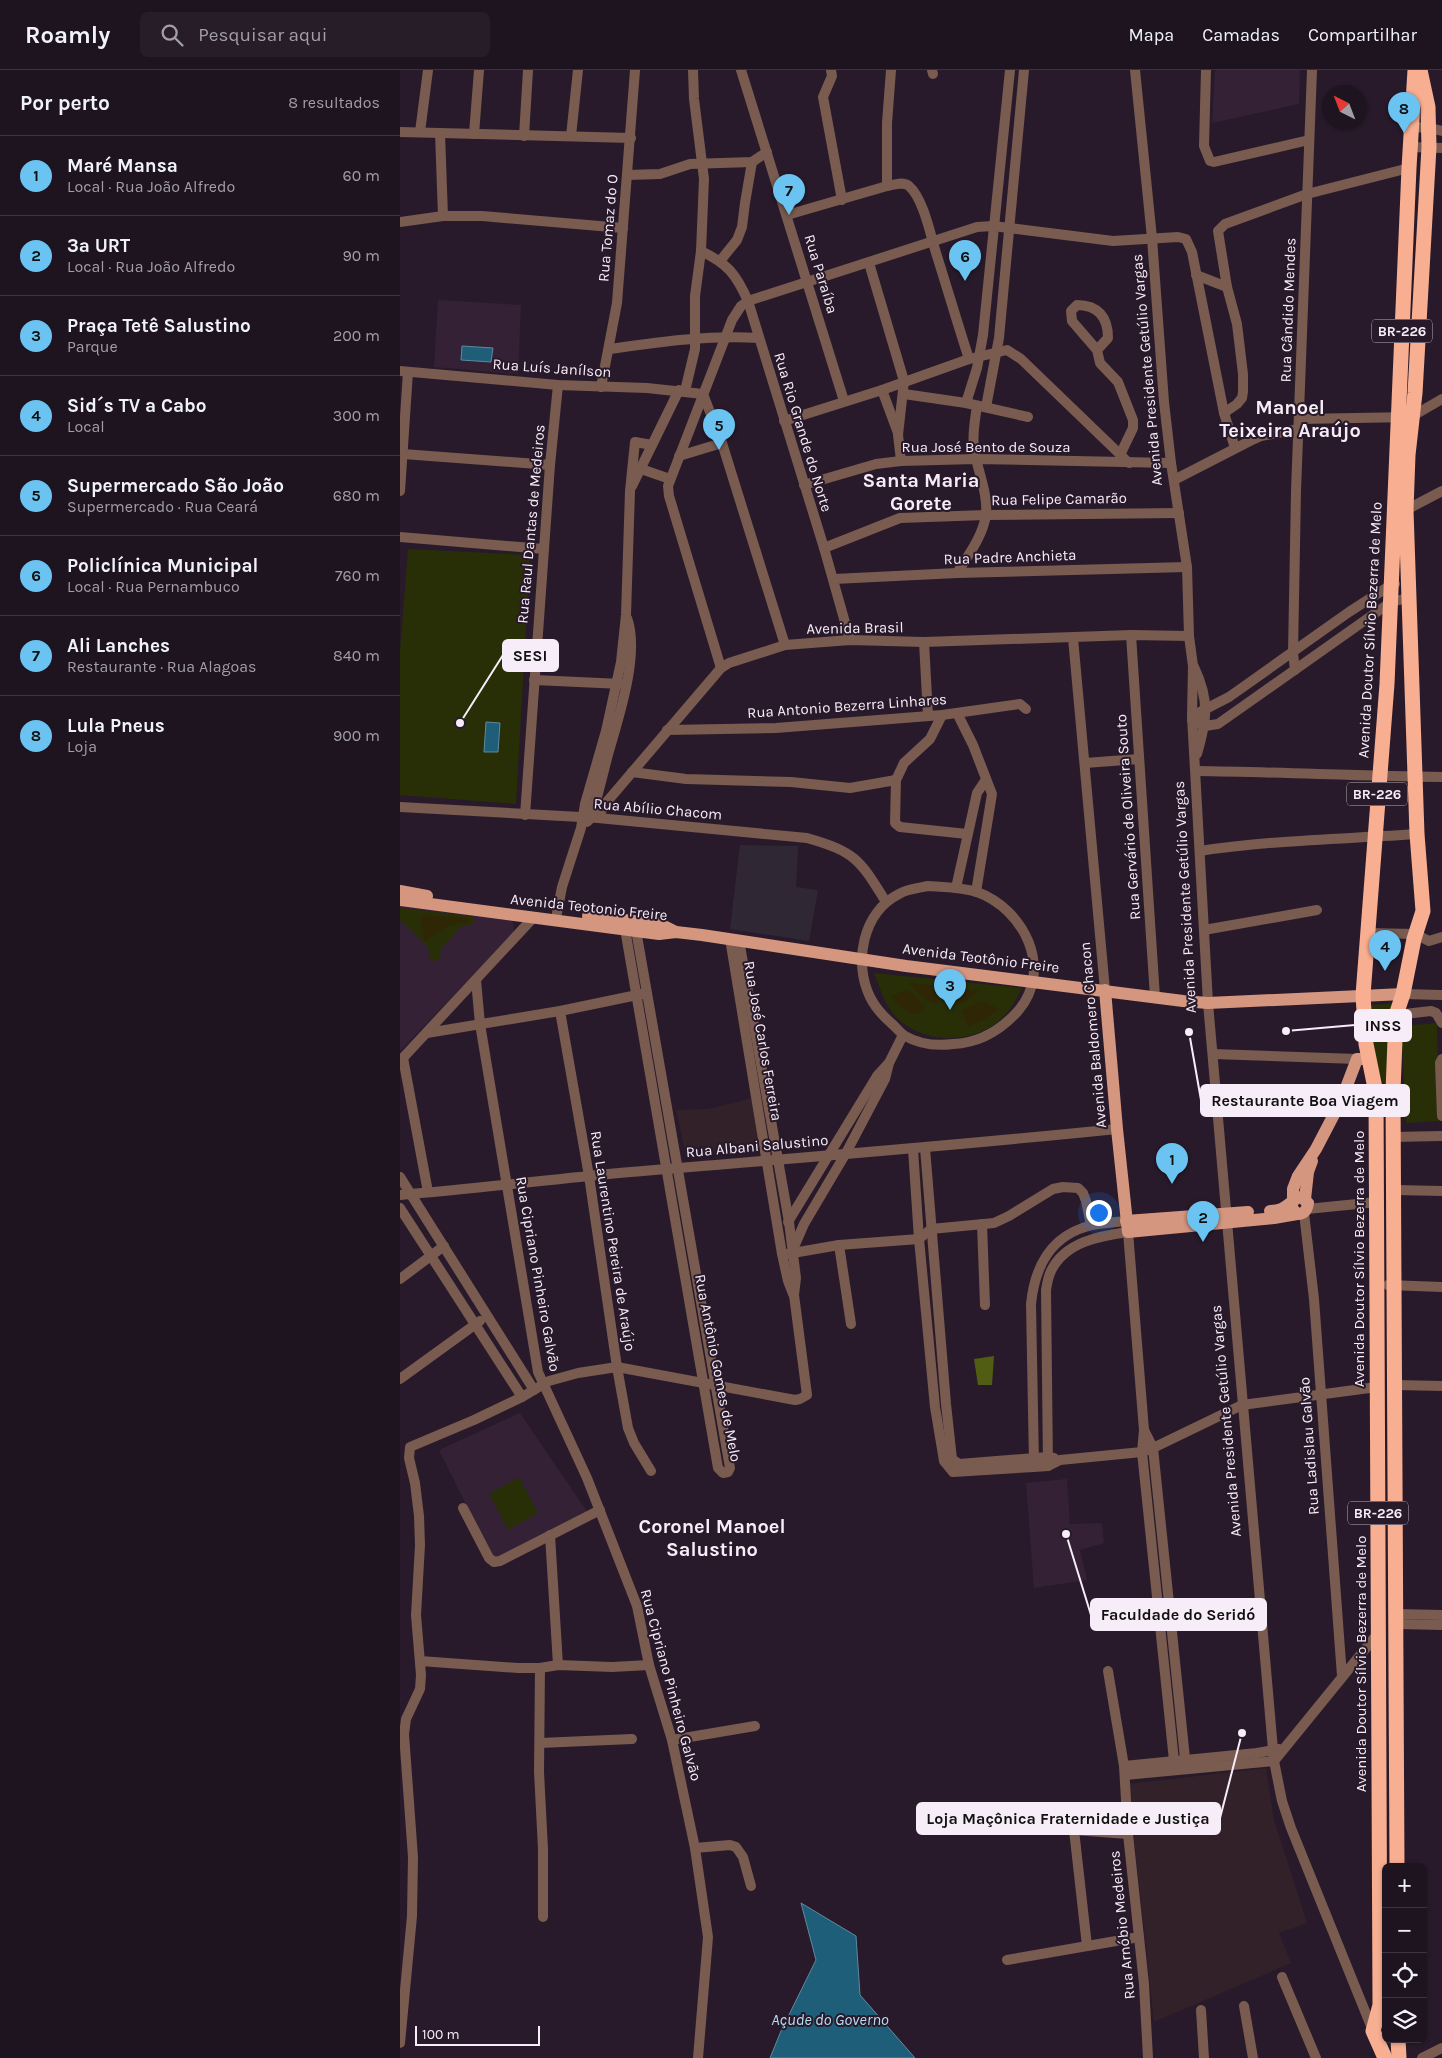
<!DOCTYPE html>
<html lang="pt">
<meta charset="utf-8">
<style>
body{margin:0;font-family:Karla,sans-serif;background:#261d29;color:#f1f3f6}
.controls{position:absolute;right:15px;bottom:15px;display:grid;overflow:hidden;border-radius:8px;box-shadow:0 1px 4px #0004}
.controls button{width:45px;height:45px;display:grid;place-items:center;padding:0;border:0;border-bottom:1px solid #3c333e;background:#1e1420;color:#f1f3f6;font:25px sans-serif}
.compass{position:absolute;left:922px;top:15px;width:45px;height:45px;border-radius:50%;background:#1e1420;box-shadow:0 1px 4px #0004;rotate:318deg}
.scale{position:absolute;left:15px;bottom:12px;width:125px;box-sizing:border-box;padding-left:5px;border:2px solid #f7edf8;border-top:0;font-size:14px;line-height:18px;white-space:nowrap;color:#f7edf8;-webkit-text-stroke:4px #281a2a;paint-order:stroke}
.you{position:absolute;left:698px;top:1142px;width:18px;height:18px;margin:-12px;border:4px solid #fff;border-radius:50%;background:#1a73e8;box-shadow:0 0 0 8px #1a73e833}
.badge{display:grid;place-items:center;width:32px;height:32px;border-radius:50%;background:#6bc3f2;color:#111;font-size:16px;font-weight:700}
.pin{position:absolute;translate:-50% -41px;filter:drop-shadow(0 1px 2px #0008)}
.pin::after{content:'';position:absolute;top:26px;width:18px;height:15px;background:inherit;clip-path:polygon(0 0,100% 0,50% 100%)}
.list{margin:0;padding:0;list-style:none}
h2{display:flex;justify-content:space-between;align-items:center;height:65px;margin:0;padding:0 20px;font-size:21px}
h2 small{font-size:16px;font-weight:400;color:#a19ea5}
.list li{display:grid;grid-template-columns:32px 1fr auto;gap:15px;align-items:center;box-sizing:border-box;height:80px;padding:0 20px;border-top:1px solid #3c333e}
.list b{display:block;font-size:19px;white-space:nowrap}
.list p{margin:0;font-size:16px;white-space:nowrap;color:#a19ea5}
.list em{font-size:16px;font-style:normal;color:#a19ea5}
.icon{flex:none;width:28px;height:28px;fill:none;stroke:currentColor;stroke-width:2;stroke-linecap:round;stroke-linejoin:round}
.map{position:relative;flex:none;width:1042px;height:1988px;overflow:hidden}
header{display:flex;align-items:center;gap:30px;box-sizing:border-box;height:70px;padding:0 25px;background:#1e1420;border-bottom:1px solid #3c333e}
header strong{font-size:24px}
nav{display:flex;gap:28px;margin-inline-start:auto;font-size:18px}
.search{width:350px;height:45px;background:#261d29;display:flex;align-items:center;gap:12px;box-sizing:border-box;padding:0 18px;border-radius:8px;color:#a19ea5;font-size:19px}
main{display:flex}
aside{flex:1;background:#1e1420}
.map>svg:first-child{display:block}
.commercial{fill:#302735}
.industrial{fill:#322129}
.built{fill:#342136}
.green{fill:#282f07}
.forest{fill:#515d13}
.sand{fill:#2f2605}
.water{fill:#1e5e79;stroke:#5f899f}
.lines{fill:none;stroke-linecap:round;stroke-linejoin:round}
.minor{stroke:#795b50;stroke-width:10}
.major{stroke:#d4967f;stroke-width:12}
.highway{stroke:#f8ae91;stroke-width:15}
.labels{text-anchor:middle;stroke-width:4;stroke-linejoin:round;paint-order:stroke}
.shield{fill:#281a2a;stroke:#b9aeba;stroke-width:1}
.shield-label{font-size:14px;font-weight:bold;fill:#f7edf8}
.street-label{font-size:15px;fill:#f7edf8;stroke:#281a2a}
.water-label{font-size:16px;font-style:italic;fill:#b7dff3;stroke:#281a2a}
.district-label{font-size:20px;font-weight:bold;fill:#f7edf8;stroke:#281a2a}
.leader{fill:none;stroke:#f7edf8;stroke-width:2}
.callout-dot{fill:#f7edf8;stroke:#281a2a;stroke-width:2}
.callout{fill:#f7edf8;stroke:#f7edf8;stroke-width:2}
.callout-label{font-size:16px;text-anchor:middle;font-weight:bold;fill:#111}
</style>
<header>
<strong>Roamly</strong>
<div class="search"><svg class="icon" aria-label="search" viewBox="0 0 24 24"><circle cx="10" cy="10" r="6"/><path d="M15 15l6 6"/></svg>Pesquisar aqui</div>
<nav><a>Mapa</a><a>Camadas</a><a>Compartilhar</a></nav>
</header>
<main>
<aside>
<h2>Por perto<small>8 resultados</small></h2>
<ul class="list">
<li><span class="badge">1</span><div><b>Maré Mansa</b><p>Local · Rua João Alfredo</p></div><em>60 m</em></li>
<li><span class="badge">2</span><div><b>3ª URT</b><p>Local · Rua João Alfredo</p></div><em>90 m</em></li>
<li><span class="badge">3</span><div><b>Praça Tetê Salustino</b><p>Parque</p></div><em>200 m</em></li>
<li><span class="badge">4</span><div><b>Sid´s TV a Cabo</b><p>Local</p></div><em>300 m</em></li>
<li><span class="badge">5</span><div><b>Supermercado São João</b><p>Supermercado · Rua Ceará</p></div><em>680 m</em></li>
<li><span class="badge">6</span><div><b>Policlínica Municipal</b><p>Local · Rua Pernambuco</p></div><em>760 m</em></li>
<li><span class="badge">7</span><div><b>Ali Lanches</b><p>Restaurante · Rua Alagoas</p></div><em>840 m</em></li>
<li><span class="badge">8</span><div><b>Lula Pneus</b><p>Loja</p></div><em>900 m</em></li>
</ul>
</aside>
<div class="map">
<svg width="1042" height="1988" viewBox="0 0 1042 1988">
<rect width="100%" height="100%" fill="#281a2a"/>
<polygon class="commercial" points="340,775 398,776 396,817 418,820 409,871 330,859"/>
<g class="industrial">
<polygon points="357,1027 357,1080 286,1086 276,1040 308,1039"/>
<polygon points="866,1698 874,1750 907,1853 879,1863 891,1893 754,1952 728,1714"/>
</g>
<g class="built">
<polygon points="815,0 900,0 899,34 812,53"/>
<polygon points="38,230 121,235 118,304 34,297"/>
<polygon points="0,836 110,849 113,852 114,863 0,981"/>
<polygon points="120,1343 190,1446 96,1495 39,1380"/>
<polygon points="667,1409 670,1454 702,1453 704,1473 680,1480 687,1510 634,1518 626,1413"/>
</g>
<g class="green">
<polygon points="8,479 130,485 116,734 0,725 0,581"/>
<polygon points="0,838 72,846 75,851 71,856 62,856 40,880 41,888 34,892 30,889 28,877 0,850"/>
<path d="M474,903L622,918C616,930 610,941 600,950C571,975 524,974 497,948C485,936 480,919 474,903Z"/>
<path d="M996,933L988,953V1010L985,1014L982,1012C977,993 962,952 972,935Z"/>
<polygon points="1037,953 1039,1051 1006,1053 1001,956"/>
<polygon points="119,1407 138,1443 108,1460 89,1424"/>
</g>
<polygon class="forest" points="594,1286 592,1315 578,1315 574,1289"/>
<g class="sand">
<path d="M21,845L67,848L70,850L68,853C52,850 38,862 25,871L23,868Z"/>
<path d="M510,913L540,916L538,934C525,932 518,924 510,913Z"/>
<polygon points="551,918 580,921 561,934 549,936"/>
<polygon points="508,920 525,937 517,945 500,937 491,926"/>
<polygon points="582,931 599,939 585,949 569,957 561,941"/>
</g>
<g class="water">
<polygon points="62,276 93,278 91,292 61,290"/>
<polygon points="86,652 100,653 98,682 84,682"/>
<polygon points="401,1833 456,1866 460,1925 515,1988 370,1988 381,1961 416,1890"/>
</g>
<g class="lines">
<g class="minor">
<polyline points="341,0 444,331"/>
<polyline points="431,0 432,6 423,27 442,130"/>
<polyline points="532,0 533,4"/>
<polyline points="735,0 752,168 764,332 771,393 787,497 789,566 793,596 792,646 808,933 874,1691 882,1731 891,1758 973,1961"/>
<polyline points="806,0 804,76 810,91 814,92 909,70"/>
<polyline points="1011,57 1030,58 1042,61"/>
<polyline points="0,62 231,68"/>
<polyline points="20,62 28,0"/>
<polyline points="40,63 43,146"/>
<polyline points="74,64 79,0"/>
<polyline points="124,66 128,0"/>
<polyline points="171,66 178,0"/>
<polyline points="1011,77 1042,78"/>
<polyline points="227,105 260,104 290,94 352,92 367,82"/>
<polyline points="487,116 487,53 491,0"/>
<path d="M387,145L487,116C494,115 503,111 509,116C524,129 531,168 537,186C548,221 558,255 569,289"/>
<polyline points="0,152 43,146 82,146 223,158"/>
<path d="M301,181C328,194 336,204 348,231L424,478L450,570"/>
<polyline points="320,191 337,170 342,157 345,133 352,92"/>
<polyline points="469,193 504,311 498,365 501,391"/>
<polyline points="796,205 827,217"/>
<path d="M210,279C260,272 308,265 359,268"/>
<path d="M697,280L708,268C708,247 698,235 677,235L671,241L672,251L697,280L700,293L718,312L733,350V358L720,385"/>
<polyline points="0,301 158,315 247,318 303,324 322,373 385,575"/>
<polyline points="201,317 217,233 235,0"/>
<polyline points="482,320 498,363"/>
<polyline points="285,321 295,279 295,226 301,181 304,109 294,29 293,0"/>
<polyline points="504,324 566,333 628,347"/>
<polyline points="566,333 577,298 583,265 610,0"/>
<polyline points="586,337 599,268 624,0"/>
<polyline points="824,343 837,334 842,328 843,322 843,304 837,254 827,217 818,161 825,154 907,124 1009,98"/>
<polyline points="900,349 1011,347 1042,329"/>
<polyline points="384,351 482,320 569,289 607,280 621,289 729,393"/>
<polyline points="3,384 150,395"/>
<polyline points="279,386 322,373"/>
<polyline points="241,399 270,409"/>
<polyline points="774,410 850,371 861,366 899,359"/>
<polyline points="404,415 476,394 501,391 576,389 771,393"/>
<polyline points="232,416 279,320"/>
<polyline points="0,421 8,302"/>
<polyline points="1003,440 1006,440 1042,421"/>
<polyline points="0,467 144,479"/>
<polyline points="424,478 500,448 586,445 779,443"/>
<path d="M557,503C568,486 584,464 586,444C588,422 577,400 574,378C572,364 575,350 577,336"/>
<polyline points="434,509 557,503 787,497"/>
<polyline points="731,565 755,927"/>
<polyline points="673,568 705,920"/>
<polyline points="524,572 528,646"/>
<path d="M794,597C810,631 807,649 797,684"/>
<polyline points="321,598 269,426 268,416 332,250 341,236 348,231 577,157 593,156 713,171 778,167 786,169 792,182 824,343 835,378"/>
<polyline points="895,600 893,583 896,421 912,0"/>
<polyline points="134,610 222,614"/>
<polyline points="557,643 573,675 592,724 576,822"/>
<polyline points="542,645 530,669 504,693 496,710 495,753 500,757 567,764"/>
<polyline points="792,646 829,627 949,542 991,515 995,514"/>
<polyline points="792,650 805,656 818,654 991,532 1008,528"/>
<polyline points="267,660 376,658 542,645 620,634 626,639"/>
<polyline points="685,693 739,689"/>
<path d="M796,701C878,702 960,706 1042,707"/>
<polyline points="232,702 286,709 391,712 450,718 496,710"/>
<path d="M0,737L198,748L407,768C456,782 460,790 486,832"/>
<polyline points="125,745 150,395 158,315"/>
<polyline points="198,748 205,734 321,598 329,593 385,575 450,570 524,572 731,565 789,566"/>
<path d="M187,752L191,748C198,726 203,703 209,681C219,646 240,583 227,548"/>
<path d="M800,781C872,770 945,769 1017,764"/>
<path d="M528,816C544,817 561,817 577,822C624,839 654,899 618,941C601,960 579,973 553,974C537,976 519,974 505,966C500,963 496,957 491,953C483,946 475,937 470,927C453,892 463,842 499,824C507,819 519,818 528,816Z"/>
<polyline points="556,818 577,723 585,711"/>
<polyline points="157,843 162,817 181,758 185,734 206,661 221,592 226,545 230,421 235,372 252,375"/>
<polyline points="225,859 318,1398 323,1403 328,1402 330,1398 236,860"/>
<polyline points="804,860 917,840"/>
<polyline points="967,863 1015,864 1029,871 1042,867"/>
<polyline points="330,869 382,1184 388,1211 393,1224"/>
<polyline points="76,910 80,954 138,1302 187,1408 237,1536 249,1595 272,1670 282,1717 295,1778 308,1867 298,1988"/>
<polyline points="1003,924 1042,925"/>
<polyline points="160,941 189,1106 217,1297 228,1358 234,1373 251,1401"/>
<polyline points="996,945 1031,941 1036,943 1042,953"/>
<polyline points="27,963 160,941 242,924"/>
<polyline points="813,984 957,989"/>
<polyline points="3,988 28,1122"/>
<polyline points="1042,989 1040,993 1042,1046"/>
<polyline points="0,991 133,848"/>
<polyline points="993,1067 1042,1066"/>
<polyline points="525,1078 546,1334 552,1389 559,1394 648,1387 654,1388"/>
<polyline points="513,1079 519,1169 535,1337 544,1391 553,1402 634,1397 648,1396 660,1390 742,1382 753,1378 842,1335 977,1317"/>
<polyline points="0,1107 134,1320"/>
<polyline points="995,1120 1042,1121"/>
<path d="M0,1125C73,1119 146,1110 219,1103C385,1089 551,1076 717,1059"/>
<polyline points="0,1138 122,1327"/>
<polyline points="907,1139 977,1132"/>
<polyline points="904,1143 914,1229 942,1606"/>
<polyline points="388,1152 477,1006 488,994"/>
<polyline points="582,1154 585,1235"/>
<polyline points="439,1175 451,1254"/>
<polyline points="394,1177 404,1154 446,1083 485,1009 489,993 503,965"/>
<polyline points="387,1184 439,1175 519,1169 531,1159 594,1153 609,1146 653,1119 663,1117 678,1118 683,1123 686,1131 691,1155"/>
<polyline points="0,1209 44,1176"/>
<polyline points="988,1215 1042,1217"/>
<polyline points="0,1309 80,1251"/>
<polyline points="995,1315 1042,1316"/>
<polyline points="744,1360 753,1378 786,1698"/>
<path d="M634,1393L631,1234C635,1195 651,1165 692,1155C703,1153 715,1152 726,1151"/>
<path d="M648,1396L646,1220C647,1214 648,1207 651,1201C665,1172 699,1166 728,1162L744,1360L742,1382L775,1700"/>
<polyline points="63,1438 89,1488 94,1492 100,1491 200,1440"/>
<polyline points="150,1465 158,1595"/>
<polyline points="996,1544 1042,1545"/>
<polyline points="997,1554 1042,1555"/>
<polyline points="20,1591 118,1598 140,1598 158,1595 212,1597 249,1595"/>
<polyline points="140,1598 139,1702 143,1779 143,1847"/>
<polyline points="708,1601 724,1696 728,1764 744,1914 748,1988"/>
<polyline points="272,1670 355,1656"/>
<polyline points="140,1673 232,1669"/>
<polyline points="724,1696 857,1683 879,1679"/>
<polyline points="725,1705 874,1691 979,1562"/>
<polyline points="562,1740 612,1743 674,1760 728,1764"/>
<polyline points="674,1760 687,1876"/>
<polyline points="295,1778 330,1775 336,1777 343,1787 351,1816"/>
<polyline points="607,1890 739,1867"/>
<polyline points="882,1907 916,1988"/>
<polyline points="844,1936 853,1988"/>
<polyline points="801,1940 804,1988"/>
<polyline points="0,1973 12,1846 13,1787 4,1664 6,1649 20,1619 21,1605 16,1545 20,1475 19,1446 15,1413 9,1388 10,1377 74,1350 122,1327 149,1311 178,1303 217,1297 395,1330 400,1329 407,1325 394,1225 396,1208 389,1152 339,870"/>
<polyline points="1022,1988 1042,1978"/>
</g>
<g class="major">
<polyline points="0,821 27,826"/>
<polyline points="0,830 259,864 276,862 302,865 506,896 783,931 808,933 1003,924"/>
<polyline points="188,846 260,854 276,862"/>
<polyline points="705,920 717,1059 728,1162 874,1148 897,1144"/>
<polyline points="941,1031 993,1021"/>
<polyline points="905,1129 908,1102 912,1091"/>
<polyline points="893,1131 893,1119 898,1106 916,1079 941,1031 957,989 969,989"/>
<path d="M870,1141C884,1141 887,1135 897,1128L901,1127L908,1133C907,1140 905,1144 897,1144L892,1138V1134"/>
<polyline points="726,1151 848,1142"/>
</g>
<g class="highway">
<polyline points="997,1797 993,1021 996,945 1003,924 1014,869 1023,841 1017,764 1006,440 1008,385 1015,323 1029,77 1028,37 1020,0"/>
<polyline points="998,1969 999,1988"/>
<polyline points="985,1988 973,1961 980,1935 976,1023 966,974 963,925 987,614 1009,98 1015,0"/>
</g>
</g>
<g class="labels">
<g class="shield">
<rect x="972" y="249.5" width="60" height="23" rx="4"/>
<rect x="947" y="712.5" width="60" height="23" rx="4"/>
<rect x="948" y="1431.5" width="60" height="23" rx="4"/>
</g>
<g class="shield-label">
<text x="1002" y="266">BR-226</text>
<text x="977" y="729">BR-226</text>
<text x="978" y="1448">BR-226</text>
</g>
<g class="street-label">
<text transform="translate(208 158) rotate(-85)" y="5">Rua Tomaz do O</text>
<text transform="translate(421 204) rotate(73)" y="5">Rua Paraíba</text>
<text transform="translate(888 240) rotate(-88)" y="5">Rua Cândido Mendes</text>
<text transform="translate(152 298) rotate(4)" y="5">Rua Luís Janílson</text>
<text transform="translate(747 300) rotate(-95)" y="5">Avenida Presidente Getúlio Vargas</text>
<text transform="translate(403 362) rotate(73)" y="5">Rua Rio Grande do Norte</text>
<text x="586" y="382">Rua José Bento de Souza</text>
<text transform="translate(659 429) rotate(-1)" y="5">Rua Felipe Camarão</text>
<text transform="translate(131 454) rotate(-85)" y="5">Rua Raul Dantas de Medeiros</text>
<text transform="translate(610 487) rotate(-2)" y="5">Rua Padre Anchieta</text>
<text transform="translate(455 558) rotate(-1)" y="5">Avenida Brasil</text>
<text transform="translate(970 560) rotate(-87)" y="5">Avenida Doutor Sílvio Bezerra de Melo</text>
<text transform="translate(447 636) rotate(-4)" y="5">Rua Antonio Bezerra Linhares</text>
<text transform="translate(258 739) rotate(5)" y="5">Rua Abílio Chacom</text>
<text transform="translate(728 747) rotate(-94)" y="5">Rua Gervário de Oliveira Souto</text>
<text transform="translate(785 827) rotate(-93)" y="5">Avenida Presidente Getúlio Vargas</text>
<text transform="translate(189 837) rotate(6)" y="5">Avenida Teotonio Freire</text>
<text transform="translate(581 888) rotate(7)" y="5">Avenida Teotônio Freire</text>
<text transform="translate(693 965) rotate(-95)" y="5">Avenida Baldomero Chacon</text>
<text transform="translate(363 971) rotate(80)" y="5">Rua José Carlos Ferreira</text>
<text transform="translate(357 1076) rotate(-5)" y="5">Rua Albani Salustino</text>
<text transform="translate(213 1171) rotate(81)" y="5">Rua Laurentino Pereira de Araújo</text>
<text transform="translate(959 1189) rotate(-90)" y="5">Avenida Doutor Sílvio Bezerra de Melo</text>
<text transform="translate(138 1204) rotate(80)" y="5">Rua Cipriano Pinheiro Galvão</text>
<text transform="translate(318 1298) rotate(79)" y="5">Rua Antônio Gomes de Melo</text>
<text transform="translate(826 1351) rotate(-95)" y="5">Avenida Presidente Getúlio Vargas</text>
<text transform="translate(909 1376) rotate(-94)" y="5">Rua Ladislau Galvão</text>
<text transform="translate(961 1594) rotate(-90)" y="5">Avenida Doutor Sílvio Bezerra de Melo</text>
<text transform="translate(271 1615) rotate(75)" y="5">Rua Cipriano Pinheiro Galvão</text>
<text transform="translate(722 1855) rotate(-96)" y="5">Rua Arnóbio Medeiros</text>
</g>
<g class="water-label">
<text x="430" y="1955">Açude do Governo</text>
</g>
<g class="district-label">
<text x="890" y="344">Manoel<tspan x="890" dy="23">Teixeira Araújo</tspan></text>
<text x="521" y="417">Santa Maria<tspan x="521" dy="23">Gorete</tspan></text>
<text x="312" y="1463">Coronel Manoel<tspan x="312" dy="23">Salustino</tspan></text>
</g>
</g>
<path class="leader" d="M60 653L103 585M886 961L955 955M789 962L801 1030M666 1464L691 1545M842 1663L820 1748"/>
<g class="callout-dot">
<circle cx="60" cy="653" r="5"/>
<circle cx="886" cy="961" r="5"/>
<circle cx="789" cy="962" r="5"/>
<circle cx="666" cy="1464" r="5"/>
<circle cx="842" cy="1663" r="5"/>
</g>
<g class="callout">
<rect x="103" y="570" width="55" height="31" rx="5"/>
<rect x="955" y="940" width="56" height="31" rx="5"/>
<rect x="801" y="1015" width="208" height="31" rx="5"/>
<rect x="691" y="1529" width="175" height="31" rx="5"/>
<rect x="517" y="1733" width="303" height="31" rx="5"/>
</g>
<g class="callout-label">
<text x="130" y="591">SESI</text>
<text x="983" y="961">INSS</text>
<text x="905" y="1036">Restaurante Boa Viagem</text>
<text x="778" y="1550">Faculdade do Seridó</text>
<text x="668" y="1754">Loja Maçônica Fraternidade e Justiça</text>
</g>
</svg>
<div class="controls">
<button>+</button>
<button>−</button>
<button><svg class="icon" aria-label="locate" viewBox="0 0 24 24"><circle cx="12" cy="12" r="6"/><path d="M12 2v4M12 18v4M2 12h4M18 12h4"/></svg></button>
<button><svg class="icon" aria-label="layers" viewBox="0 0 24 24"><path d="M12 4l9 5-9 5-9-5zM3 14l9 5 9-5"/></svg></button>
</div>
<svg class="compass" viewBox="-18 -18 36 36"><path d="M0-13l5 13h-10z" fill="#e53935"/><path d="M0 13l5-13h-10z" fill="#a19ea5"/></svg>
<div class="scale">100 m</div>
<div class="you"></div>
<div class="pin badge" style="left:772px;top:1114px">1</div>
<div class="pin badge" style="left:803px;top:1172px">2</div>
<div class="pin badge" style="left:550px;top:940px">3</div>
<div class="pin badge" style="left:985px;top:901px">4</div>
<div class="pin badge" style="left:319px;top:380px">5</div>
<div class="pin badge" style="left:565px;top:211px">6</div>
<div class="pin badge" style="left:389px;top:145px">7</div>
<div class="pin badge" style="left:1004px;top:63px">8</div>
</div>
</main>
